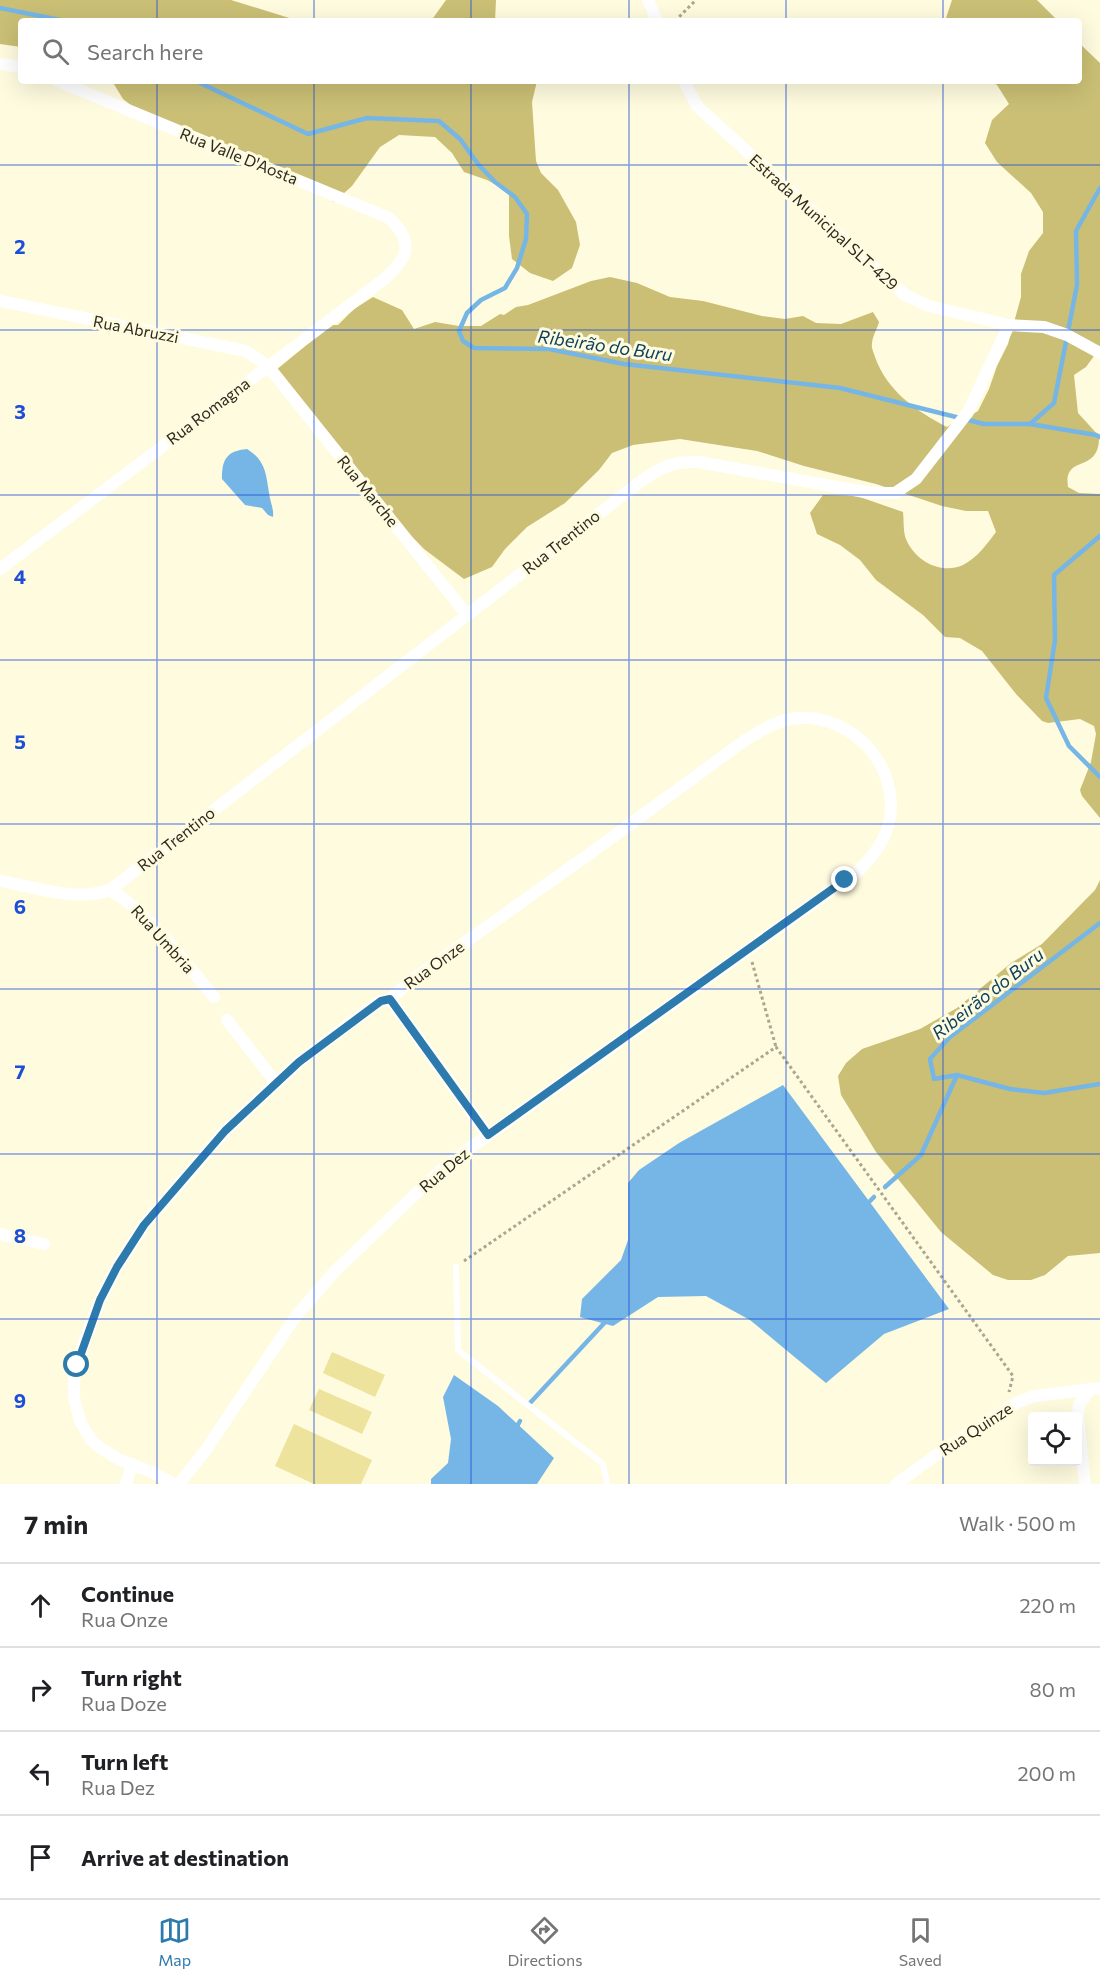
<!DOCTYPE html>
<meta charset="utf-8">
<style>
body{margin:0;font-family:Commissioner,sans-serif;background:#f2f2f2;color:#202124}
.controls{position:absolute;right:18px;bottom:18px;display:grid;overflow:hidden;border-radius:6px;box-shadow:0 6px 24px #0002}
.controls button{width:54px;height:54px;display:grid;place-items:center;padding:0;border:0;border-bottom:2px solid #e0e0e0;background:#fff;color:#202124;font:30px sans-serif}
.stop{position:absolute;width:18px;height:18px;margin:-14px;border:4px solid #2d7aac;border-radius:50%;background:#fff}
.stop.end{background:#2d7aac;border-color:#fff;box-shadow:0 2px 6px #0008}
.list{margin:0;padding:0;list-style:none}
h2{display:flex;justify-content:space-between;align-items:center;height:78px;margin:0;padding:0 24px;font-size:26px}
h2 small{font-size:20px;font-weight:400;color:#757577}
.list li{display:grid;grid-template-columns:39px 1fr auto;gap:18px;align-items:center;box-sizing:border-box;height:84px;padding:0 24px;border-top:2px solid #e0e0e0}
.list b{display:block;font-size:22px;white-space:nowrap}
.list p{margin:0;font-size:20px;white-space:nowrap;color:#757577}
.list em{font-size:20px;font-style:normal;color:#757577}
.icon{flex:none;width:33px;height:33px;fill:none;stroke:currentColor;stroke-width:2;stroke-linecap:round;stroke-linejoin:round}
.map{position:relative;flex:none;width:1100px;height:1484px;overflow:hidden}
.search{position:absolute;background:#fff;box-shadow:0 6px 24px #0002;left:18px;right:18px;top:18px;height:66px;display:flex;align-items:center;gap:15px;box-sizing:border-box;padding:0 21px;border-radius:6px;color:#757577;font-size:22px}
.sheet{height:414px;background:#fff}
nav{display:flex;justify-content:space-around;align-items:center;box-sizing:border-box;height:84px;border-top:2px solid #e0e0e0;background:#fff;font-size:16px;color:#757577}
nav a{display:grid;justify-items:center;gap:3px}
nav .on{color:#2d7aac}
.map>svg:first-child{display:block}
.green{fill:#eee39d}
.forest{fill:#cabf75}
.water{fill:#75b6e6}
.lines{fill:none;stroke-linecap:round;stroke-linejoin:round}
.stream{stroke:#75b6e6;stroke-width:4.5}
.path{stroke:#a9a691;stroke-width:3;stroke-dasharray:3 3;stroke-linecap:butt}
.lane{stroke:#fff;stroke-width:6}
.street{stroke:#fff;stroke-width:12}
.route{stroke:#2d7aac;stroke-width:8}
.grid{fill:none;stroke:#1d4ed8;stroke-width:1.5;stroke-opacity:0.55}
.labels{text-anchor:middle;stroke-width:6;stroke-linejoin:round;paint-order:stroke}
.street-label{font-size:16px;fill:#2c2a20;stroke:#fffbdf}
.water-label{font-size:18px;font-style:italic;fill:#0d4160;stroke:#fffbdf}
.grid-label{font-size:20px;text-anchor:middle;font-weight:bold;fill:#1d4ed8;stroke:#fffbdf;stroke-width:6;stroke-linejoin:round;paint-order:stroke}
</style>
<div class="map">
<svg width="1100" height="1484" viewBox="0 0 1100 1484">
<rect width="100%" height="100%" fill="#fffbdf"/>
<g class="green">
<polygon points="332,1352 385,1375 375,1397 323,1373"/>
<polygon points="319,1389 372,1412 362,1434 309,1410"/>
<polygon points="294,1424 372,1460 361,1484 314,1484 275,1466"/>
</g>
<g class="forest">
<polygon points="0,0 231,0 299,21 21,21 21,47 0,44"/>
<polygon points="446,0 496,0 495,21 431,21"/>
<polygon points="952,0 1037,0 1058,21 945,21"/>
<path d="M1079,43L1100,63V348L1086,367L1074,375L1078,413L1099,436C1100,475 1063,453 1068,487L1079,493L1100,494V818L1082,796L1080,790L1091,762L1096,734L1094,726L1080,719L1048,723L1042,721L1016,694L982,651L960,638L945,637L923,615L876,580L860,560L840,545L817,534L810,513L823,495L857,496L903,512C904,520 903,532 906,539C915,561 941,575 963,565C977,558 987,544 996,532L988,511H966L942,506L876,484L804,466L757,451L680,439L633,445L612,453L599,470L565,503L527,527L505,549L492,567L464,579L424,549L359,482L275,371L304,347L315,325H338L354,309L373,297L402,310L414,329L435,322L459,326H481L500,314L504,315L516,307L528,305L591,281L610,277L637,283L670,297L703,301L762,316L785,319L803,316L816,323L841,324L873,312L879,322C877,329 872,337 872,344C871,348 874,353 875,357C887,391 916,411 947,427L958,420L959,423L978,411L989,389L997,366L1008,344L1021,297V274L1029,251L1043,233V212L1031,193L997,162L985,143L992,120L1009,104L997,85L989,81H1079Z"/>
<polygon points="112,81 537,81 532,102 536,161 541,173 558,190 576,222 580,245 572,268 553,281 530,273 512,259 509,236 509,192 487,180 464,172 452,153 435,137 399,135 380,147 352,186 334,202 321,192 141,113 123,99"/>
<polygon points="1100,880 1100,1253 1068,1256 1045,1275 1031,1280 1008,1280 993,1275 941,1232 876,1152 841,1095 838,1076 846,1063 862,1049 920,1029 957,1008 1011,963 1042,944 1095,890"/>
</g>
<g class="water">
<path d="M247,449C265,460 266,473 269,493C270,502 274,508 273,517L268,515L262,508L245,505L222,479C222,460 226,451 247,449Z"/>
<polygon points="783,1085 949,1309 884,1334 826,1383 750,1320 706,1296 658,1297 613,1326 580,1317 582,1299 621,1260 628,1240 628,1183 639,1170 679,1143"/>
<polygon points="454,1375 498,1406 554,1458 537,1484 431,1484 431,1479 448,1463 451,1439 443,1397"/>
</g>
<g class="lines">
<g class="stream">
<polyline points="0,8 65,21"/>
<polyline points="196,81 308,134 367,118 439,121 460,139 478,164 495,182 515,197 527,214 526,239 517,268 505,288 481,300 467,313 459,331 463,341 474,348 549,349 624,364 840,388 984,424 1030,424 1096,435 1100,437"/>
<polyline points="1030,424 1054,403 1077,285 1076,231 1100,188"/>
<polyline points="1100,536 1054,575 1055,640 1046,698 1069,746 1100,777"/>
<polyline points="1100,923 950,1037 930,1059 934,1079 957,1075 1010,1089 1044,1093 1100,1084"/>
<polyline points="885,1187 921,1155 957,1075"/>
<polyline points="865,1206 874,1197"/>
<polyline points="530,1403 608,1319"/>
<polyline points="515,1430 520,1421"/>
</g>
<g class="path">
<polyline points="675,21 696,0"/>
<polyline points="752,962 776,1047"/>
<polyline points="464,1261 776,1047 1013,1376 1009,1392"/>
</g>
<polyline class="lane" points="456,1267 458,1350 603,1464 607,1484"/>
<g class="street">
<polyline points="648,0 657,21"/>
<polyline points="0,64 21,67"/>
<polyline points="684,81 697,106 905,295 929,306 1009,325 1044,327 1067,335 1100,353"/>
<polyline points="0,301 246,351 268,366 467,615"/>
<path d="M0,569L383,280C408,259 415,242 389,218L58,81"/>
<path d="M0,881C35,887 76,902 110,890C153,916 182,959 214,997"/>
<path d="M110,890L644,479C664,466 674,461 699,462L870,493H895L916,479L968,412L1009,325"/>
<polyline points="390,999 488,1135"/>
<polyline points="227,1020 276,1083"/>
<polyline points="0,1234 44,1244"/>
<polyline points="126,1484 132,1464"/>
<path d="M174,1484L152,1472L120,1460L99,1447L91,1440L80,1421L74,1398V1379L83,1346L100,1300L117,1267L144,1225L225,1131L299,1062L365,1012L381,1001L390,999L412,980L592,852L744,741C760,731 778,719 798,718C854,715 901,767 889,823C884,843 872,858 857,872L445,1166L334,1272L296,1316L205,1451L179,1484"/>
<polyline points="896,1484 939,1453 1018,1402 1035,1396 1100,1388"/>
<polyline points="1085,1484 1078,1417 1079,1405 1090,1389"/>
</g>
</g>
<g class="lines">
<polyline class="route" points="77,1365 100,1300 117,1267 144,1225 225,1131 299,1062 381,1001 390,999 488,1135 845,880"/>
</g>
<path class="grid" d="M157,0V21M314,0V21M471,0V21M629,0V21M786,0V21M943,0V21M157,81V1484M314,81V1484M471,81V1484M629,81V1484M786,81V1484M943,81V1484M0,165H1100M0,330H1100M0,495H1100M0,660H1100M0,824H1100M0,989H1100M0,1154H1100M0,1319H1100"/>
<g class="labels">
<g class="street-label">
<text transform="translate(239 156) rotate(22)" y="6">Rua Valle D'Aosta</text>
<text transform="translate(824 222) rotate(42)" y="6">Estrada Municipal SLT-429</text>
<text transform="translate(136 329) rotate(11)" y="6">Rua Abruzzi</text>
<text transform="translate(208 411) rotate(-37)" y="6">Rua Romagna</text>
<text transform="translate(368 491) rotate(51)" y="6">Rua Marche</text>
<text transform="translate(561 542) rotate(-38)" y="6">Rua Trentino</text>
<text transform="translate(176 839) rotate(-38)" y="6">Rua Trentino</text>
<text transform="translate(163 939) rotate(48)" y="6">Rua Umbria</text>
<text transform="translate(434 965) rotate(-36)" y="6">Rua Onze</text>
<text transform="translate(444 1170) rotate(-40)" y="6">Rua Dez</text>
<text transform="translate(976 1429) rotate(-33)" y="6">Rua Quinze</text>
</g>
<g class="water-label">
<text transform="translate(605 346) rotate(8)" y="6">Ribeirão do Buru</text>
<text transform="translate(988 994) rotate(-38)" y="6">Ribeirão do Buru</text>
</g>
</g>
<g class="grid-label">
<text x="20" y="254">2</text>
<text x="20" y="419">3</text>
<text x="20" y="584">4</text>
<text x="20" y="749">5</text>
<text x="20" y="914">6</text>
<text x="20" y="1079">7</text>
<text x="20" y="1243">8</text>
<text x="20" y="1408">9</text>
</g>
</svg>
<div class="controls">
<button><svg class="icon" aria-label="locate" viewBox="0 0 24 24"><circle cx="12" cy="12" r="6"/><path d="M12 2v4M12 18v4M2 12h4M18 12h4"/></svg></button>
</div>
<div class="stop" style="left:77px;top:1365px"></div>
<div class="stop end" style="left:845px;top:880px"></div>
<div class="search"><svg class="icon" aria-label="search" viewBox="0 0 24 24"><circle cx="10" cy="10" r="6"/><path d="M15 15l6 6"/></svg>Search here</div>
</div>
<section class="sheet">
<h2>7 min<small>Walk · 500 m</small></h2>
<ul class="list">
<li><svg class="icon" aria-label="ahead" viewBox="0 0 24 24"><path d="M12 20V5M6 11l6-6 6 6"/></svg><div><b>Continue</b><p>Rua Onze</p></div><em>220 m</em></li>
<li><svg class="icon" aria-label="right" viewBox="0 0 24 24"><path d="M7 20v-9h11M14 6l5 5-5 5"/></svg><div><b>Turn right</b><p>Rua Doze</p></div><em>80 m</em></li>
<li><svg class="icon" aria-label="left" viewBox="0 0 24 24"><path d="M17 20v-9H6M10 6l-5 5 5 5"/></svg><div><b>Turn left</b><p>Rua Dez</p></div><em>200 m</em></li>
<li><svg class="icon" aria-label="arrive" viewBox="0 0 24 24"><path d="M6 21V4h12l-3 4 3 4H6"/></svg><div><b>Arrive at destination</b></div></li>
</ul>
</section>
<nav>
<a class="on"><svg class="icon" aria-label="map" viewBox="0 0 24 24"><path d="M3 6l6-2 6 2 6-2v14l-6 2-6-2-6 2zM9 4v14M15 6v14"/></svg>Map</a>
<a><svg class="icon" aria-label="directions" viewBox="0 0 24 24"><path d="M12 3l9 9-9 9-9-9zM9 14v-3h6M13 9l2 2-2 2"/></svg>Directions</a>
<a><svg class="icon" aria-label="saved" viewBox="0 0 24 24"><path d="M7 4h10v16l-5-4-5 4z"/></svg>Saved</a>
</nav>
